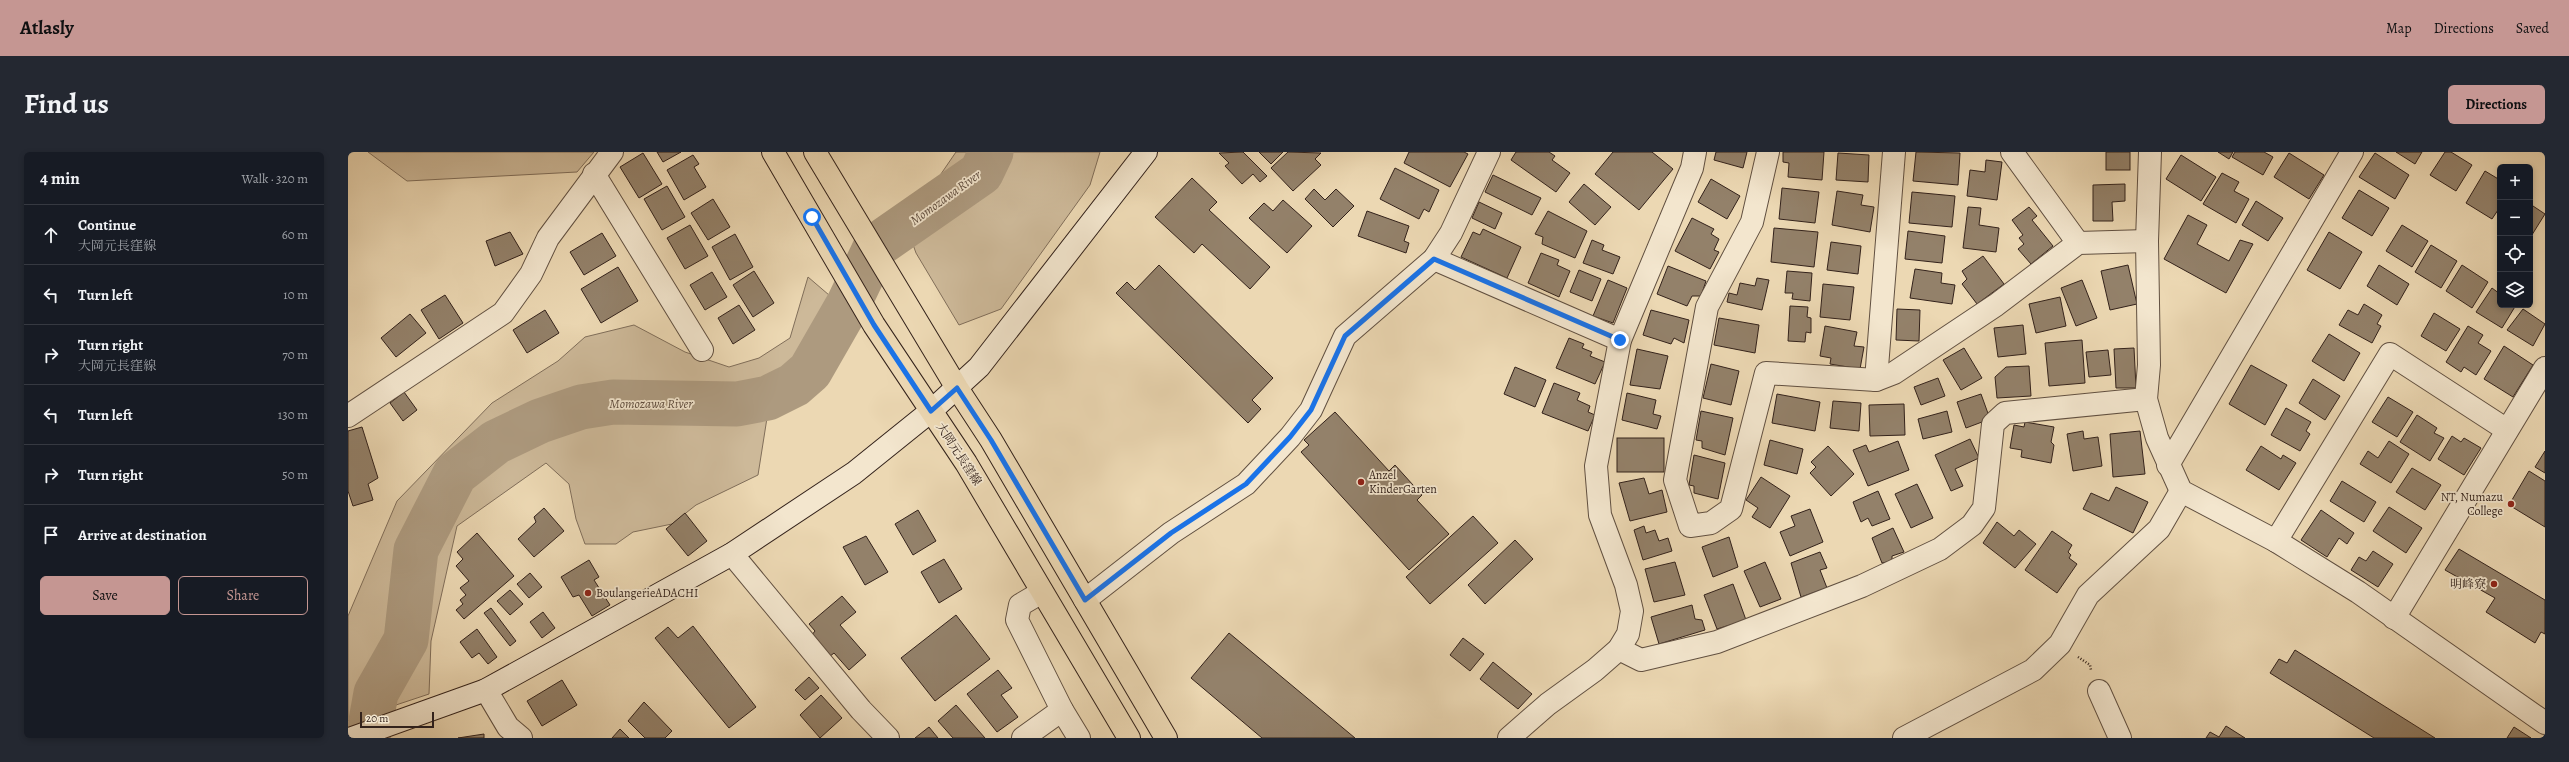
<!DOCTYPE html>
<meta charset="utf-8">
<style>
body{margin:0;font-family:Alegreya,"Noto Serif JP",serif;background:#242831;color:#f1f3f6}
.controls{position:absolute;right:12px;top:12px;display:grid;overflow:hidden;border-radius:6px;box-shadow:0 2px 6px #0003}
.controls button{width:36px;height:36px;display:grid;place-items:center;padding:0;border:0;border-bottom:1px solid #363941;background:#171b24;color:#f1f3f6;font:20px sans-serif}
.scale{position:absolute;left:12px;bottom:10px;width:74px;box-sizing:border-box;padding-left:4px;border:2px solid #33221b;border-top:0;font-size:11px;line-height:14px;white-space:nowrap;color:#33221b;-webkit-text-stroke:3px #f3e6ce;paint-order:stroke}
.stop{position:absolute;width:12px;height:12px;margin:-9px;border:3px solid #1a73e8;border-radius:50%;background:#fff}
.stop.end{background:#1a73e8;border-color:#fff;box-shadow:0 1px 4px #0008}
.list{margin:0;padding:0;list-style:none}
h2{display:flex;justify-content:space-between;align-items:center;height:52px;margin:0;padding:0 16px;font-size:17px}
h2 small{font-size:13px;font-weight:400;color:#9ea1a6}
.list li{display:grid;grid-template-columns:26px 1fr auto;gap:12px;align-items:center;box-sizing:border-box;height:60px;padding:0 16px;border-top:1px solid #363941}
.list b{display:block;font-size:15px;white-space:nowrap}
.list p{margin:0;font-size:13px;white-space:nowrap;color:#9ea1a6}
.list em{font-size:13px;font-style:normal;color:#9ea1a6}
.actions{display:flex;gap:8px;padding:12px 16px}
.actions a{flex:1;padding:9px 0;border:1px solid #c59692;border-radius:6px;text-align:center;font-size:14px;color:#c59692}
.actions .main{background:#c59692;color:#111}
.icon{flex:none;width:22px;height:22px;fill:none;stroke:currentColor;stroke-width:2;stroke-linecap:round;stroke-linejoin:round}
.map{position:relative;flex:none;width:2197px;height:586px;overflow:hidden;border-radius:6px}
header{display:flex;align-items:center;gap:24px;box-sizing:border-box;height:56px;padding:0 20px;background:#c59692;color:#111}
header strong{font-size:19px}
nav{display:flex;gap:22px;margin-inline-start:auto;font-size:14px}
.intro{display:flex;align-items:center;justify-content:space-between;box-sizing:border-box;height:96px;padding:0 24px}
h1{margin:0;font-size:28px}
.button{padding:10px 18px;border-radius:6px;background:#c59692;color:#111;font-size:14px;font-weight:700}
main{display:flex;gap:24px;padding:0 24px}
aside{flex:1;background:#171b24;border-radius:6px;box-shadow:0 2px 6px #0003}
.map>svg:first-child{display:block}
.green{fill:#cdb999;stroke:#806e5a}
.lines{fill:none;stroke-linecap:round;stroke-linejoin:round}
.river{stroke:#ad9a7f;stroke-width:45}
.building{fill:#93816a;stroke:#33221b}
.street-casing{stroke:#615041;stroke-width:24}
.secondary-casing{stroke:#33221b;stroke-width:24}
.primary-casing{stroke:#33221b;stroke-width:24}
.path{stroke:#33221b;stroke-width:2.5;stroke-dasharray:1 2;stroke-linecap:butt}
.street{stroke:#f3e6ce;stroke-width:22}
.secondary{stroke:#f3e6ce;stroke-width:22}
.primary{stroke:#ecd8b3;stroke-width:22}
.route{stroke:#1a73e8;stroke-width:5}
.poi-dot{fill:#8f2418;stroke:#f3e6ce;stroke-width:1.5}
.labels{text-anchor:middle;stroke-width:3.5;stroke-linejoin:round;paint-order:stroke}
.street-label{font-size:12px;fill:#33221b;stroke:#f3e6ce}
.poi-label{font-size:12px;fill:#33221b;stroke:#f3e6ce;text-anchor:start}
.water-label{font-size:13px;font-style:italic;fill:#5e4c3e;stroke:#f3e6ce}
</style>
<header>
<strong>Atlasly</strong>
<nav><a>Map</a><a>Directions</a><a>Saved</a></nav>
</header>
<div class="intro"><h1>Find us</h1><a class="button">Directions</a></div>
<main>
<aside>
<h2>4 min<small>Walk · 320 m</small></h2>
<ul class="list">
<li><svg class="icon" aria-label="ahead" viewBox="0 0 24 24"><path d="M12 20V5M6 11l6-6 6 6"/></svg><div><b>Continue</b><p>大岡元長窪線</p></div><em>60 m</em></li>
<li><svg class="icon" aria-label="left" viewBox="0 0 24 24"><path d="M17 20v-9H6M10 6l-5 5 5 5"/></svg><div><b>Turn left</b></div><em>10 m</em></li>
<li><svg class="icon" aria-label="right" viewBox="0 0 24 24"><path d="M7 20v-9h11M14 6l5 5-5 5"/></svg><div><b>Turn right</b><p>大岡元長窪線</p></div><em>70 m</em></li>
<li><svg class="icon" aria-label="left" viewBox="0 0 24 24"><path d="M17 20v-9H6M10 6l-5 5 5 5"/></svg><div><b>Turn left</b></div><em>130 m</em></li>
<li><svg class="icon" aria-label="right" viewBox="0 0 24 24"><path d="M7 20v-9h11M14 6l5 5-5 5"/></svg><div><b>Turn right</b></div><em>50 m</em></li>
<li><svg class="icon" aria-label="arrive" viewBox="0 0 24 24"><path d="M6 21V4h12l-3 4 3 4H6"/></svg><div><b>Arrive at destination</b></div></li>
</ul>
<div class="actions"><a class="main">Save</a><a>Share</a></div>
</aside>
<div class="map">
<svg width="2197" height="586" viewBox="0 0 2197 586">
<rect width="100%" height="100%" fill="#ecd8b3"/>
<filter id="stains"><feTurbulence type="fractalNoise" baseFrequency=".005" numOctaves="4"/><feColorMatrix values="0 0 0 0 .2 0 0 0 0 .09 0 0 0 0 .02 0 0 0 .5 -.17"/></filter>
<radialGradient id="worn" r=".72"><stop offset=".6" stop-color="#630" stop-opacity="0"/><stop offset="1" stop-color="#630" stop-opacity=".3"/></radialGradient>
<g class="green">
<polygon points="20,0 246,0 229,20 59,29"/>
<polygon points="608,0 752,0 742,33 653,157 611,173 568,101 558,73"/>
<polygon points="460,125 488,149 460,201 419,266 410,323 348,353 324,372 285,380 268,392 237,392 228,367 221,332 198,311 109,374 83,489 81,542 0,569 0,464 49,349 144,251 210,209 237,185 286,173 337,200 381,215 411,206 442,186"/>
</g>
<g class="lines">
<polyline class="river" points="20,586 28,541 58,488 68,398 107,322 148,290 192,269 233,255 265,250 389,252 420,246 446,233 462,219 501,151 528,94 633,21 643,0"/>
</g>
<g class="building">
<polygon points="309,0 333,0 315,10"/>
<polygon points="895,0 919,24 912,30 905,22 894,32 877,14 881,11 871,1"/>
<polygon points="911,0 935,0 923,12"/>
<polygon points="940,0 973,1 967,7 973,13 945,39 923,16"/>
<polygon points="1061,0 1116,0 1120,2 1102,35 1056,11"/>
<polygon points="1168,0 1201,0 1207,4 1204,8 1222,21 1208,40 1163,8"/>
<polygon points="1265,0 1304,0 1325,17 1291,58 1247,22"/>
<polygon points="1368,0 1399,0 1395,16 1366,8"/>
<polygon points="1435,0 1476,0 1474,28 1440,25 1441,11 1435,10"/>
<polygon points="1568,0 1612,1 1610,33 1565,29"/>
<rect x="1758" y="0" width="24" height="18"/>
<polygon points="1870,0 1885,0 1881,7"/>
<polygon points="1887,0 1916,0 1925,5 1915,23 1884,5"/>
<polygon points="2048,0 2074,0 2067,12"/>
<polygon points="2097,0 2103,0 2124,13 2108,39 2082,23"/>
<polygon points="295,1 314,32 291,46 272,15"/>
<polygon points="1490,1 1521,3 1520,30 1488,28"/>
<polygon points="1941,1 1976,23 1961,47 1926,25"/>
<polygon points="2027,1 2061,23 2047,47 2011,25"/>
<polygon points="345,3 351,12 346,15 358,35 336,48 319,18"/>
<polygon points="1833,3 1868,25 1853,49 1818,27"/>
<polygon points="1638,8 1654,10 1649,48 1619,44 1622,18 1637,20"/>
<polygon points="1047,16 1091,38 1081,60 1076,57 1071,67 1032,47"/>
<polygon points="2137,19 2152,28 2152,55 2144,67 2118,51"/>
<polygon points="1874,21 1891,30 1886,39 1901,47 1888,71 1855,52"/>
<polygon points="1145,23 1193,46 1184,63 1137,40"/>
<polygon points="844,26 869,50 861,58 922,115 902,137 854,92 846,101 807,65"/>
<polygon points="1363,27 1392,44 1379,67 1350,50"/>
<polygon points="1236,32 1263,55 1247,73 1221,50"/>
<polygon points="1777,32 1777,49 1764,50 1765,69 1745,69 1745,33"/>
<polygon points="319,34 337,65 314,78 296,47"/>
<polygon points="1434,36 1471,40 1467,71 1431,67"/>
<polygon points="966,37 977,48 988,37 1006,54 985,75 957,47"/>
<polygon points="2011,38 2041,56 2024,84 1994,66"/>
<polygon points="1489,39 1515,43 1513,53 1526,55 1522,80 1484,73"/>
<polygon points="1564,40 1607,44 1604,75 1561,71"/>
<polygon points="365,47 382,75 360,88 343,61"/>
<polygon points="935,48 964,74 939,101 901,66 916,51 925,59"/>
<polygon points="1908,49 1935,66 1920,89 1894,73"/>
<polygon points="1131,50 1154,61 1147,77 1124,66"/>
<polygon points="2182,52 2197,62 2182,86"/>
<polygon points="1620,55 1633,56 1631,73 1651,76 1648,100 1615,96"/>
<polygon points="1681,55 1689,64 1684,68 1705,94 1683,112 1670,97 1676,92 1671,86 1675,83 1664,68"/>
<polygon points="1019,59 1061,74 1056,89 1061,91 1058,101 1010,84"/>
<polygon points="1200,59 1239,79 1227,106 1194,92 1195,85 1187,82"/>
<polygon points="1840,63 1859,73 1849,92 1881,109 1892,88 1905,92 1878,141 1816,107"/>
<polygon points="1344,66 1366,77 1363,82 1371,87 1366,98 1371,100 1362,117 1327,99"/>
<polygon points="342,73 360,104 337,117 319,86"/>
<polygon points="2054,73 2080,89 2064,115 2038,99"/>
<polygon points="1426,76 1470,80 1466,115 1423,110"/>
<polygon points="1135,77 1173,95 1159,126 1113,105 1125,80 1132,83"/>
<polygon points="1560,79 1597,84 1594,111 1557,107"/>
<polygon points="162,80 175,102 147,114 138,89"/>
<polygon points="1981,80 2014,100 1992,137 1959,118"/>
<polygon points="254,81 268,104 236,123 222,100"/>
<polygon points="387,82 405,115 382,128 364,95"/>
<polygon points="1244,88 1256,93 1254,98 1272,105 1265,122 1235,111"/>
<polygon points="1483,90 1513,94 1510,122 1479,118"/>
<polygon points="2083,93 2109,109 2093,136 2067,120"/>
<polygon points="1193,101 1211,108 1209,113 1222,119 1211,145 1180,131"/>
<polygon points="1635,104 1656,132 1629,152 1614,132 1619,127 1614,119"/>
<polygon points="811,113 925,226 904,248 913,257 900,271 768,141 779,130 787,138"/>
<polygon points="1780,113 1789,152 1762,158 1753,119"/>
<polygon points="2031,113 2061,132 2049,153 2019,134"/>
<polygon points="2114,113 2140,130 2124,156 2098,139"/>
<polygon points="1320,114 1358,129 1353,144 1344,144 1339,154 1309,142"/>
<polygon points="270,115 290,149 253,171 233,137"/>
<polygon points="1567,117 1594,121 1593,131 1607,133 1604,152 1562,146"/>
<polygon points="1231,118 1253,127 1244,149 1222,140"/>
<polygon points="406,119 426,151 405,165 385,133"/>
<polygon points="1439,119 1464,121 1462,149 1444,147 1445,141 1437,141"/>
<polygon points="364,120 379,145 357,158 342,133"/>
<polygon points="1409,126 1421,128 1414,158 1379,150 1381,141 1389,143 1392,131 1407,134"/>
<polygon points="1260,128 1279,136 1265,171 1245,164"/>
<polygon points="1734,128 1749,166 1728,174 1713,136"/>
<polygon points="1475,132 1506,135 1502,168 1472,165"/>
<polygon points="2144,136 2152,142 2152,153 2168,153 2154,176 2128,160"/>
<polygon points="97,143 115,171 91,187 73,158"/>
<polygon points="1712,145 1718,174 1688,181 1681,152"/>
<polygon points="2016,152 2034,163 2029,172 2033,174 2024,191 1991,173 2000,158 2010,163"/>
<polygon points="391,153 407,178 385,192 370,166"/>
<polygon points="1442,154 1460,155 1459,165 1463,166 1463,181 1458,180 1457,190 1440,189"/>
<polygon points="1549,157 1572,158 1571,189 1548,188"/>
<polygon points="2175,157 2197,172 2185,194 2159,178"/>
<polygon points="197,158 211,181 179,201 165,178"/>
<polygon points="1303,158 1341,168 1336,191 1326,186 1323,192 1295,183"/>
<polygon points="2086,161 2112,177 2098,199 2073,184"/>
<polygon points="62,162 78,181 48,205 33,186"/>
<polygon points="1371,166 1411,173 1407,201 1366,193"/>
<polygon points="1675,173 1678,202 1650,205 1646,176"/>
<polygon points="1477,174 1509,180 1506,194 1516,195 1512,217 1482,212 1483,206 1472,204"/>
<polygon points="2120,174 2135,183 2130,191 2143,199 2128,223 2116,215 2113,220 2098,210"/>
<polygon points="1981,182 2012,201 1996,229 1964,209"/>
<polygon points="1221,186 1236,192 1234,196 1244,200 1242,204 1257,210 1247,232 1208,216"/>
<polygon points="1734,188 1737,231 1701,234 1697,191"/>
<polygon points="2156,194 2185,213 2165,245 2136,227"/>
<polygon points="1616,196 1634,226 1613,238 1595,208"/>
<polygon points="1786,196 1788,236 1768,236 1766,197"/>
<polygon points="1289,197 1320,204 1312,237 1282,233"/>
<polygon points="1760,198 1763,223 1741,225 1738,200"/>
<polygon points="1363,212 1391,219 1383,253 1355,246"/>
<polygon points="1903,213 1939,233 1917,273 1881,252"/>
<polygon points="1681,214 1683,244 1649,246 1647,225 1658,215"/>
<polygon points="1167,215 1198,228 1187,255 1156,242"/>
<polygon points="1590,226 1597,244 1573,253 1566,235"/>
<polygon points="1965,227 1992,244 1977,268 1951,251"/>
<polygon points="1206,231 1232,241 1229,248 1242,254 1240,260 1247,263 1240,279 1194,261"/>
<polygon points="56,240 69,258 55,269 42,251"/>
<polygon points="1279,241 1308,248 1305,262 1313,264 1309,277 1274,268"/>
<polygon points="1429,242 1472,250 1467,279 1424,271"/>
<polygon points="1633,242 1642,267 1618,276 1609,250"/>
<polygon points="2040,245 2065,260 2049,285 2024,270"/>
<polygon points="1485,249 1513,251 1511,279 1482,276"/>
<polygon points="1556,252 1557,283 1522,284 1521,253"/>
<polygon points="1938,256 1963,270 1958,279 1962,282 1952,299 1923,283"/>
<polygon points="1353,259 1385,266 1377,303 1354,296 1354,289 1348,288"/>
<polygon points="1599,259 1604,280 1575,287 1570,267"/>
<polygon points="987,260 1041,319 1047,313 1074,343 1069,348 1101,382 1061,418 953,300 961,293 956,288"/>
<polygon points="2069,263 2089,276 2086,281 2096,286 2082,309 2052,290"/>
<polygon points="1677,270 1706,275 1703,290 1706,293 1703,311 1673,305 1674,298 1662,296 1666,273 1676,275"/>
<polygon points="14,275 30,326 20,332 25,348 5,354 0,339 0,279"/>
<polygon points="1735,279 1736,287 1750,285 1754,314 1725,319 1719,282"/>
<polygon points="1792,279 1797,322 1765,325 1762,282"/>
<polygon points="2104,284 2113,290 2116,286 2133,296 2116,323 2090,307"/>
<rect x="1269" y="286" width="47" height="34"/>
<polygon points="1622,287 1631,306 1607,317 1615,334 1603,339 1587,303"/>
<polygon points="1422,288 1455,297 1449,322 1416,313"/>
<polygon points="1550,289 1561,318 1520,334 1505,298 1518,293 1521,300"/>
<polygon points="2041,289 2061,302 2043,331 2012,312 2020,299 2030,306"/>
<polygon points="1480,294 1506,322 1483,344 1462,321 1468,315 1463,310"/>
<polygon points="1913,294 1933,307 1935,303 1948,311 1931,338 1898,318"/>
<polygon points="2197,299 2197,321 2187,315"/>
<polygon points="1346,303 1377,311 1370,347 1346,341 1346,334 1341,333"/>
<polygon points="2064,316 2093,333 2077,358 2048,340"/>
<polygon points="2181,319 2197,329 2197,375 2161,353"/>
<polygon points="1413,325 1442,344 1422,376 1404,365 1410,356 1398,348"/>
<polygon points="1296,326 1301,342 1314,338 1319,360 1282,369 1271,331"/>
<polygon points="1994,329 2028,350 2016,370 1982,349"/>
<polygon points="1569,332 1585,366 1563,376 1547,342"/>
<polygon points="1768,335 1800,350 1785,381 1735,357 1743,341 1761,349"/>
<polygon points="1530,339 1542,367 1524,374 1520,366 1513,370 1505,350"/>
<polygon points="2041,355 2074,376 2058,401 2025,379"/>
<polygon points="196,356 216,379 186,405 170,387 188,370 186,365"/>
<polygon points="1462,357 1475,390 1442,404 1432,380 1447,374 1443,364"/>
<polygon points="570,358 588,389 565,403 547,372"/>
<polygon points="1973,358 2006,381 1999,392 1991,386 1979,405 1953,388"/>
<polygon points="337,361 359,389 340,404 318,377"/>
<polygon points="1125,364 1150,391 1082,452 1058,425"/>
<polygon points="1649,370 1666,384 1671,378 1688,392 1667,416 1635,391"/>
<polygon points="1296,374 1298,381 1307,378 1311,389 1320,386 1324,399 1295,408 1286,378"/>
<polygon points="1545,376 1556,400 1544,404 1544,409 1534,411 1524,386"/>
<polygon points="1704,379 1724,393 1720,400 1723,403 1721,406 1729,412 1709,441 1677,418"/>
<polygon points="129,381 166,424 116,467 108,458 115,452 112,448 118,443 112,436 121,429 108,414 115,407 109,400"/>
<polygon points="518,384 540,420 517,433 495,395"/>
<polygon points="1381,385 1390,415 1365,425 1354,395"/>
<polygon points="1167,388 1185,407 1137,452 1120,433"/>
<polygon points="2111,397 2197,448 2197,482 2193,480 2187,491 2138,460 2147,446 2097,418"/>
<polygon points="2025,399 2045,412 2030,435 2003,418 2011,405 2018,409"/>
<polygon points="1472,400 1479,416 1472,418 1479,436 1453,445 1443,411"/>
<polygon points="596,407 614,437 591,451 573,420"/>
<polygon points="241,408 251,425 246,428 262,453 244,464 231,443 225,445 213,425"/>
<polygon points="1327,410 1337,443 1306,450 1297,417"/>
<polygon points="1417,410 1433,447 1412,455 1396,419"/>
<polygon points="182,421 194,435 181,446 169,432"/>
<polygon points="1385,432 1398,468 1369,477 1356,443"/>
<polygon points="162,438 175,452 162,463 149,449"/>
<polygon points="494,444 508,460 492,473 518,503 501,518 486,501 481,505 463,484 467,479 461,472"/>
<polygon points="1344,453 1347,467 1354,468 1357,478 1311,492 1303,465"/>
<polygon points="143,456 168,489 162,494 136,461"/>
<polygon points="195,460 207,476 194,486 182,470"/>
<polygon points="608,463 642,507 587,549 553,506"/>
<polygon points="345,474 408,555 381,576 307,486 320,475 330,486"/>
<polygon points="129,477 149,505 140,512 131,501 124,506 112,490"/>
<polygon points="881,481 1007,586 914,586 843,526"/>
<polygon points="1115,486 1136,502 1122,519 1102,503"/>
<polygon points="1947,498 2087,586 2026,586 1922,521 1931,507 1939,511"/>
<polygon points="1145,510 1184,542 1170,557 1132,527"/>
<polygon points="650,518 664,536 653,543 670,565 649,580 619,542"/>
<polygon points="461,525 471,536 457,548 447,538"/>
<polygon points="214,528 229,553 194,574 179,549"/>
<polygon points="473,543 494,566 472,586 452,563"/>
<polygon points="296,550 324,579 317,586 297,586 280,569"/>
<polygon points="608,553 637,586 605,586 590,569"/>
<polygon points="1878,574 1897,586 1858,586 1862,580 1871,585"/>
<polygon points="581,575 590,586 567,586"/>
<polygon points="2166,575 2183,586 2159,586"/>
<polygon points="272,577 281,586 264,586"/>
<polygon points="136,582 136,586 110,586"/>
</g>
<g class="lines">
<g class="street-casing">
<g id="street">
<polyline points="1420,0 1404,70 1359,155 1327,328 1342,374 1363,371 1383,357 1418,221 1528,228 1546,221 1648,153 1730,91 1799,89"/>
<polyline points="1664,0 1730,91"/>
<polyline points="1802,0 1799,89 1801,213 1798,247 1809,286 1833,339 1928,389 2010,440 2197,571"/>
<polyline points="246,22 354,198"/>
<polyline points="1086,107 1272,188"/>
<polyline points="1528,228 1546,0"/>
<polyline points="0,264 155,161 183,122 200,86 264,0"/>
<polyline points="1820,313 2004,0"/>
<polyline points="1928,389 2042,202 2159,278"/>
<polyline points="384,402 513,558 540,586"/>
<polyline points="694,440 672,453 669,468 714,558 731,586"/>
<polyline points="737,448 823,381 898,332 942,285 963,258 997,184 1086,107 1103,81 1141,0"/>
<polyline points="2046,466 2197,216"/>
<polyline points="1271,497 1293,508 1369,490 1514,434 1592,397 1624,373 1636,356 1645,272 1657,261 1798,247"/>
<polyline points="138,538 160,575 173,586"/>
<polyline points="1751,539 1772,586"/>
<polyline points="675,586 714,558"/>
<polyline points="1161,586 1200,552 1247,518 1271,497 1280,482 1284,459 1278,433 1252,363 1248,314 1272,188 1344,16 1347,0"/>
<polyline points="1556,586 1685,518 1712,492 1740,443 1811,377 1833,339"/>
</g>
</g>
<g class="secondary-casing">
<polyline id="secondary" points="4,586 138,538 384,402 506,321 583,259 631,215 798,0"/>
</g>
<g class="primary-casing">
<g id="primary">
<polyline points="425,0 526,173 618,311 781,586"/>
<polyline points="467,0 609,236 643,288 818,586"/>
</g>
</g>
<polyline class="path" points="1730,505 1742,513 1743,518"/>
<use href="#street" class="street"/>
<use href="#secondary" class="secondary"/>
<use href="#primary" class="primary"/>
</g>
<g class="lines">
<polyline class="route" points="464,65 526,173 583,259 609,236 643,288 737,448 823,381 898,332 942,285 963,258 997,184 1086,107 1272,188"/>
</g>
<g class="poi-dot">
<circle cx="1013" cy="330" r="4"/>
<circle cx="2163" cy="352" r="4"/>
<circle cx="2146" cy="432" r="4"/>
<circle cx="240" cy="441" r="4"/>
</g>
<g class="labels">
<g class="street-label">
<text transform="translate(611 302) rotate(57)" y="4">大岡元長窪線</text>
</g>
<g class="poi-label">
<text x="1021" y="327">Anzel<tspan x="1021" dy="14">KinderGarten</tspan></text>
<text x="2155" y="349" text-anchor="end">NT, Numazu<tspan x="2155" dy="14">College</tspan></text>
<text x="2138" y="436" text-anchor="end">明峰寮</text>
<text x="248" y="445">BoulangerieADACHI</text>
</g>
<g class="water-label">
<text transform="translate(597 45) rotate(-36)" y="5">Momozawa River</text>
<text x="303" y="256">Momozawa River</text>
</g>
</g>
<rect width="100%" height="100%" filter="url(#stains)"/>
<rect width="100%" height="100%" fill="url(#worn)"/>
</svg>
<div class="controls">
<button>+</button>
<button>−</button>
<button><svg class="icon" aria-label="locate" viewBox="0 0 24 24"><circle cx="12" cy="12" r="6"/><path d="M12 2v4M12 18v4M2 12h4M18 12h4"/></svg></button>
<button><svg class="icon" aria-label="layers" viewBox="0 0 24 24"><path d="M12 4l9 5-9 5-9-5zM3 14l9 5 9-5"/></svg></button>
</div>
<div class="scale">20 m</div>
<div class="stop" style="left:464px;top:65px"></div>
<div class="stop end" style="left:1272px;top:188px"></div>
</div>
</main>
